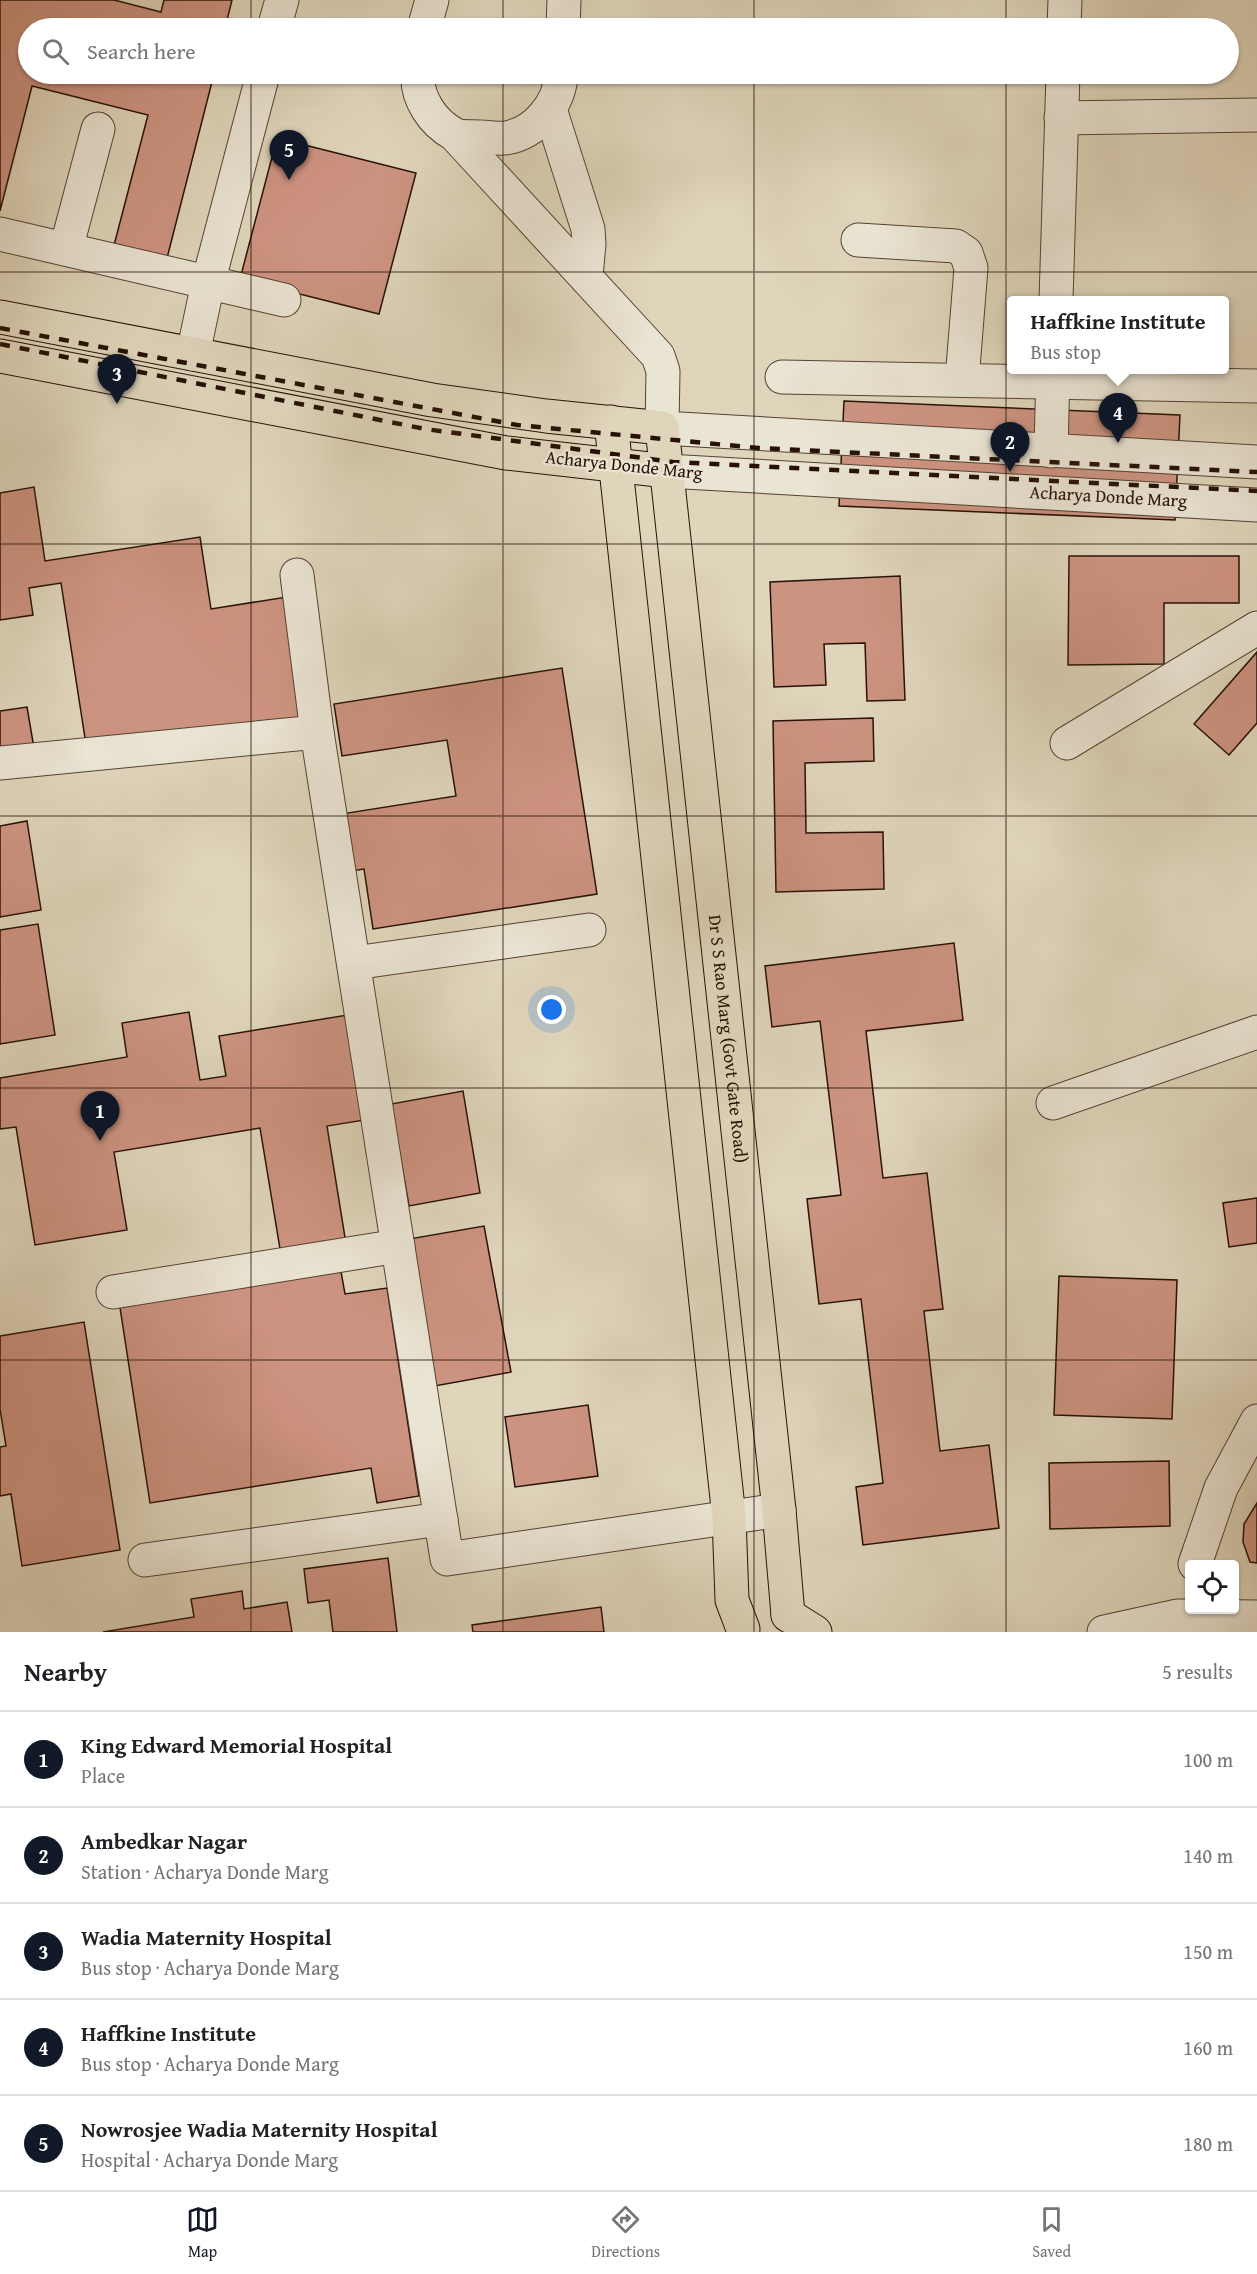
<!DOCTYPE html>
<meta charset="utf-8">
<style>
body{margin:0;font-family:"Gentium Book Plus",serif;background:#f2f2f2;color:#202124}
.controls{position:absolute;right:18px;bottom:18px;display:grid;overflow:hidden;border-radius:6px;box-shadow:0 2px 4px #0004}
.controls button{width:54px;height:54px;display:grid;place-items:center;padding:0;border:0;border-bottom:2px solid #e0e0e0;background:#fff;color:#202124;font:30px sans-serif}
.you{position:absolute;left:552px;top:1010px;width:21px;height:21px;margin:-15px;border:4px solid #fff;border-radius:50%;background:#1a73e8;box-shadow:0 0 0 9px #1a73e833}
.badge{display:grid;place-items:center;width:39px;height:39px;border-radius:50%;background:#111827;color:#fff;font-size:20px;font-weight:700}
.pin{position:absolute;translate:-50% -50px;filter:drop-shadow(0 2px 3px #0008)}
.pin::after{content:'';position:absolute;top:32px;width:21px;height:18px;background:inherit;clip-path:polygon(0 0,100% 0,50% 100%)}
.popup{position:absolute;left:1007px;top:296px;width:222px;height:78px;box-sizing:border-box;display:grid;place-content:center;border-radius:6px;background:#fff;filter:drop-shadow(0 2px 4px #0005);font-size:20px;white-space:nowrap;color:#757577}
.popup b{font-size:22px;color:#202124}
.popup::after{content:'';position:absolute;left:50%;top:100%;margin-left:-12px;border:12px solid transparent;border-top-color:#fff}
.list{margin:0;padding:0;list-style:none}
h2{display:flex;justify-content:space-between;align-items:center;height:78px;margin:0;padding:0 24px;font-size:26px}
h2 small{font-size:20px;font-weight:400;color:#757577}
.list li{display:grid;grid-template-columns:39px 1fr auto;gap:18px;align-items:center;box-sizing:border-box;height:96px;padding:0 24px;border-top:2px solid #e0e0e0}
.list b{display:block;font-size:22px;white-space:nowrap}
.list p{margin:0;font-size:20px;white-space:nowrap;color:#757577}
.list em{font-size:20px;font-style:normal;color:#757577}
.icon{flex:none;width:33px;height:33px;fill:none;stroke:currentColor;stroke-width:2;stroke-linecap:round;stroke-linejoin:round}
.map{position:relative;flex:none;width:1257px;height:1632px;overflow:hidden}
.search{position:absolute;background:#fff;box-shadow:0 2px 4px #0004;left:18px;right:18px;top:18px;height:66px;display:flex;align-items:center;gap:15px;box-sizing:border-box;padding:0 21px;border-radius:33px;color:#757577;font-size:22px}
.sheet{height:558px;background:#fff}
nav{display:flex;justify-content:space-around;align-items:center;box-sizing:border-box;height:84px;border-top:2px solid #e0e0e0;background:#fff;font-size:16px;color:#757577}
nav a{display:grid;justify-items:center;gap:3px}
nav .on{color:#111827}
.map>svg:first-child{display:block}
.building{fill:#cd9381;stroke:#271106;stroke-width:1.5}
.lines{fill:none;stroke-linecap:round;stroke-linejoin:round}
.minor-casing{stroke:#554233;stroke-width:35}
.major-casing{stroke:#271106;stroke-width:35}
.minor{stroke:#eae4d3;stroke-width:33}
.major{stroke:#dfd5bb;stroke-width:33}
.rail{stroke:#271106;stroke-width:4.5;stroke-dasharray:10 10;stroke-linecap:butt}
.grid{fill:none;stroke:#271106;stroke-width:1.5;stroke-opacity:0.55}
.labels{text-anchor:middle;stroke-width:5;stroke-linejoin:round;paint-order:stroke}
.street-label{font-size:18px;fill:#271106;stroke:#eae4d3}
</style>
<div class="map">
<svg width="1257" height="1632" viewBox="0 0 1257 1632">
<rect width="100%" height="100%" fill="#dfd5bb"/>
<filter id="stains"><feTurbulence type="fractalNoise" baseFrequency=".00333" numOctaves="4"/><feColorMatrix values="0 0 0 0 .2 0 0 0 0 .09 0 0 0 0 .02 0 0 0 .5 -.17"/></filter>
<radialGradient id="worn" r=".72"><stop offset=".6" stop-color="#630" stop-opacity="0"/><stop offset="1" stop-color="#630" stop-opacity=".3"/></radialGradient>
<g class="building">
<polygon points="0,0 114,0 161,12 164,0 232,0 225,28 28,28 28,74 214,74 165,266 112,253 148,115 32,86 0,211"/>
<polygon points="277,138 416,173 379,314 240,279"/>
<polygon points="844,401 1180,415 1175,520 839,506"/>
<polygon points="34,487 45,561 200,537 211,609 293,596 311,716 87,751 61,583 29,588 33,615 0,620 0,493"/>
<polygon points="1069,556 1239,556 1239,603 1164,603 1164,664 1068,665"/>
<polygon points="900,576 905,700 867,701 865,643 824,644 826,685 774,687 770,582"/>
<polygon points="1257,652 1257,723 1229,755 1194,724"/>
<polygon points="562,668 597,894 373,929 364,869 344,872 335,815 456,796 447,740 342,756 334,704"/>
<polygon points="27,707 35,754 0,760 0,711"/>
<polygon points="873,718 874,761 805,763 806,833 883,832 884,889 776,892 773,721"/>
<polygon points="27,821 41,910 0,917 0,826"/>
<polygon points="38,924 55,1035 0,1044 0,930"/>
<polygon points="954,943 963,1020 866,1031 883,1178 927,1173 943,1309 924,1311 940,1451 989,1445 999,1528 863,1545 856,1487 883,1483 861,1299 819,1304 807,1199 841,1195 820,1021 772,1027 765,966"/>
<polygon points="189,1012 200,1080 226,1076 219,1036 366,1012 383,1117 327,1126 348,1256 283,1267 260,1128 114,1152 127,1230 35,1245 16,1127 0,1129 0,1078 127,1057 122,1023"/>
<polygon points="463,1091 480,1193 409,1206 391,1104"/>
<polygon points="1257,1198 1257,1243 1229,1247 1223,1203"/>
<polygon points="484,1226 511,1372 435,1386 409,1239"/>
<polygon points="340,1266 345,1294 387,1288 419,1496 377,1503 371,1468 150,1503 119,1301"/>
<polygon points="1059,1276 1177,1280 1172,1419 1054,1415"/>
<polygon points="84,1322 120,1550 22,1566 11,1494 0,1496 0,1447 6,1446 0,1409 0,1336"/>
<polygon points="588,1405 598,1476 515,1487 505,1417"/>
<polygon points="1169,1461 1170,1526 1050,1529 1049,1463"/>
<polygon points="1257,1503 1257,1563 1250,1562 1243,1542 1244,1524"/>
<polygon points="388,1558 397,1632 333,1632 329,1600 308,1603 304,1569"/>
<polygon points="242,1591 244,1609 287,1602 292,1632 103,1632 194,1617 191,1599"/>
<polygon points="601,1607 604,1632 473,1632 472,1625"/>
</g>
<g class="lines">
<g class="minor-casing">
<g id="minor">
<polyline points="274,28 282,0"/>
<polyline points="424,28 432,0"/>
<polyline points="563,28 564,0"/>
<polyline points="1064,28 1065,0"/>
<path d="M418,74C416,98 433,123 454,134C461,138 473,136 481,137C489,137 497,139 505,138C535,134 560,104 561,74"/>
<polyline points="550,109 588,229 589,244 586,276"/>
<polyline points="1061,118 1257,115"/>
<polyline points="455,135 658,356 663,371 662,428 1257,462"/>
<polyline points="0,234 284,300"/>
<polyline points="858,240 956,246 966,253 971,268 962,380"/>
<polyline points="66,249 98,129"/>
<polyline points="1056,300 1063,74"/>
<polyline points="193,354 208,283 263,74"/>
<polyline points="782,377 1257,386"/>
<polyline points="1051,451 1053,370"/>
<path id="s1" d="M667,471L1257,505"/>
<polyline points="297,575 317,732 447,1559 779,1510"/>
<polyline points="1067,743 1257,628"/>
<polyline points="0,763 317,732"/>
<polyline points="354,963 589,930"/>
<polyline points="1053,1103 1257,1032"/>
<polyline points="113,1292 398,1246"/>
<polyline points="145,1560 441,1519"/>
<polyline points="1195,1564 1221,1488 1257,1421"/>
<polyline points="1104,1632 1177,1616 1257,1617"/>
</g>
</g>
<g class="major-casing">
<g id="major">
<path id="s2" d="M0,317L432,400L546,416L662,428L779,1510L788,1615"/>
<polyline points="0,356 506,453 667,471"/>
<polyline points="611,422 729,1517 732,1600 743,1629"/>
<polyline points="788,1615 815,1632"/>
</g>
</g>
<use href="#minor" class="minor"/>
<use href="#major" class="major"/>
<g class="rail">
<polyline points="0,328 517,425 758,448 1257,472"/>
<polyline points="0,344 425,429 673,462 1257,491"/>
</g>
</g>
<path class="grid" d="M251,0V28M503,0V28M754,0V28M1006,0V28M251,74V1632M503,74V1632M754,74V1632M1006,74V1632M0,272H1257M0,544H1257M0,816H1257M0,1088H1257M0,1360H1257"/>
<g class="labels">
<g class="street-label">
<text transform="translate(624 465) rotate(6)" y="6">Acharya Donde Marg</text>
<text dy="6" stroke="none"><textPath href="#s1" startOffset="442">Acharya Donde Marg</textPath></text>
<text dy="6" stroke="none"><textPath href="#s2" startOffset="1286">Dr S S Rao Marg (Govt Gate Road)</textPath></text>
</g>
</g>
<rect width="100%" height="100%" filter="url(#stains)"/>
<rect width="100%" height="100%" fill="url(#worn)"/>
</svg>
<div class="controls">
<button><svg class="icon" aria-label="locate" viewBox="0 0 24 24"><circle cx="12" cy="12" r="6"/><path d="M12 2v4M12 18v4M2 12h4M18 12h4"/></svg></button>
</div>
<div class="you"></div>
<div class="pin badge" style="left:100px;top:1141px">1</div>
<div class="pin badge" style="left:1010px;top:472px">2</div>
<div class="pin badge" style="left:117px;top:404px">3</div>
<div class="pin badge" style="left:1118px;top:443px">4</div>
<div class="popup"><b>Haffkine Institute</b>Bus stop</div>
<div class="pin badge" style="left:289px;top:180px">5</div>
<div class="search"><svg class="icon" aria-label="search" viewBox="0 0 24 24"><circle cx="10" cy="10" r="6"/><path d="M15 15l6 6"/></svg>Search here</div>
</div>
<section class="sheet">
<h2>Nearby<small>5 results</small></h2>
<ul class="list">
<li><span class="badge">1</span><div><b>King Edward Memorial Hospital</b><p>Place</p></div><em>100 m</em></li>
<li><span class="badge">2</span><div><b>Ambedkar Nagar</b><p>Station · Acharya Donde Marg</p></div><em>140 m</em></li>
<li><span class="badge">3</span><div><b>Wadia Maternity Hospital</b><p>Bus stop · Acharya Donde Marg</p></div><em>150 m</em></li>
<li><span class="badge">4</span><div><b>Haffkine Institute</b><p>Bus stop · Acharya Donde Marg</p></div><em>160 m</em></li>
<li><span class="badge">5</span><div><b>Nowrosjee Wadia Maternity Hospital</b><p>Hospital · Acharya Donde Marg</p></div><em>180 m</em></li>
</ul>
</section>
<nav>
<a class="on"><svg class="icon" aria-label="map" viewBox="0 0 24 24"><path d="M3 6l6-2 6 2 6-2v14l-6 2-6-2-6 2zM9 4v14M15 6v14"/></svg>Map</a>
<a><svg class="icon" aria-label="directions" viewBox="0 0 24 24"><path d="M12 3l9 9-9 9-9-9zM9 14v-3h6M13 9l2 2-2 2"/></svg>Directions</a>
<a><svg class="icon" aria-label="saved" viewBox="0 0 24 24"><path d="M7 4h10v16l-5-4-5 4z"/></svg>Saved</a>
</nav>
